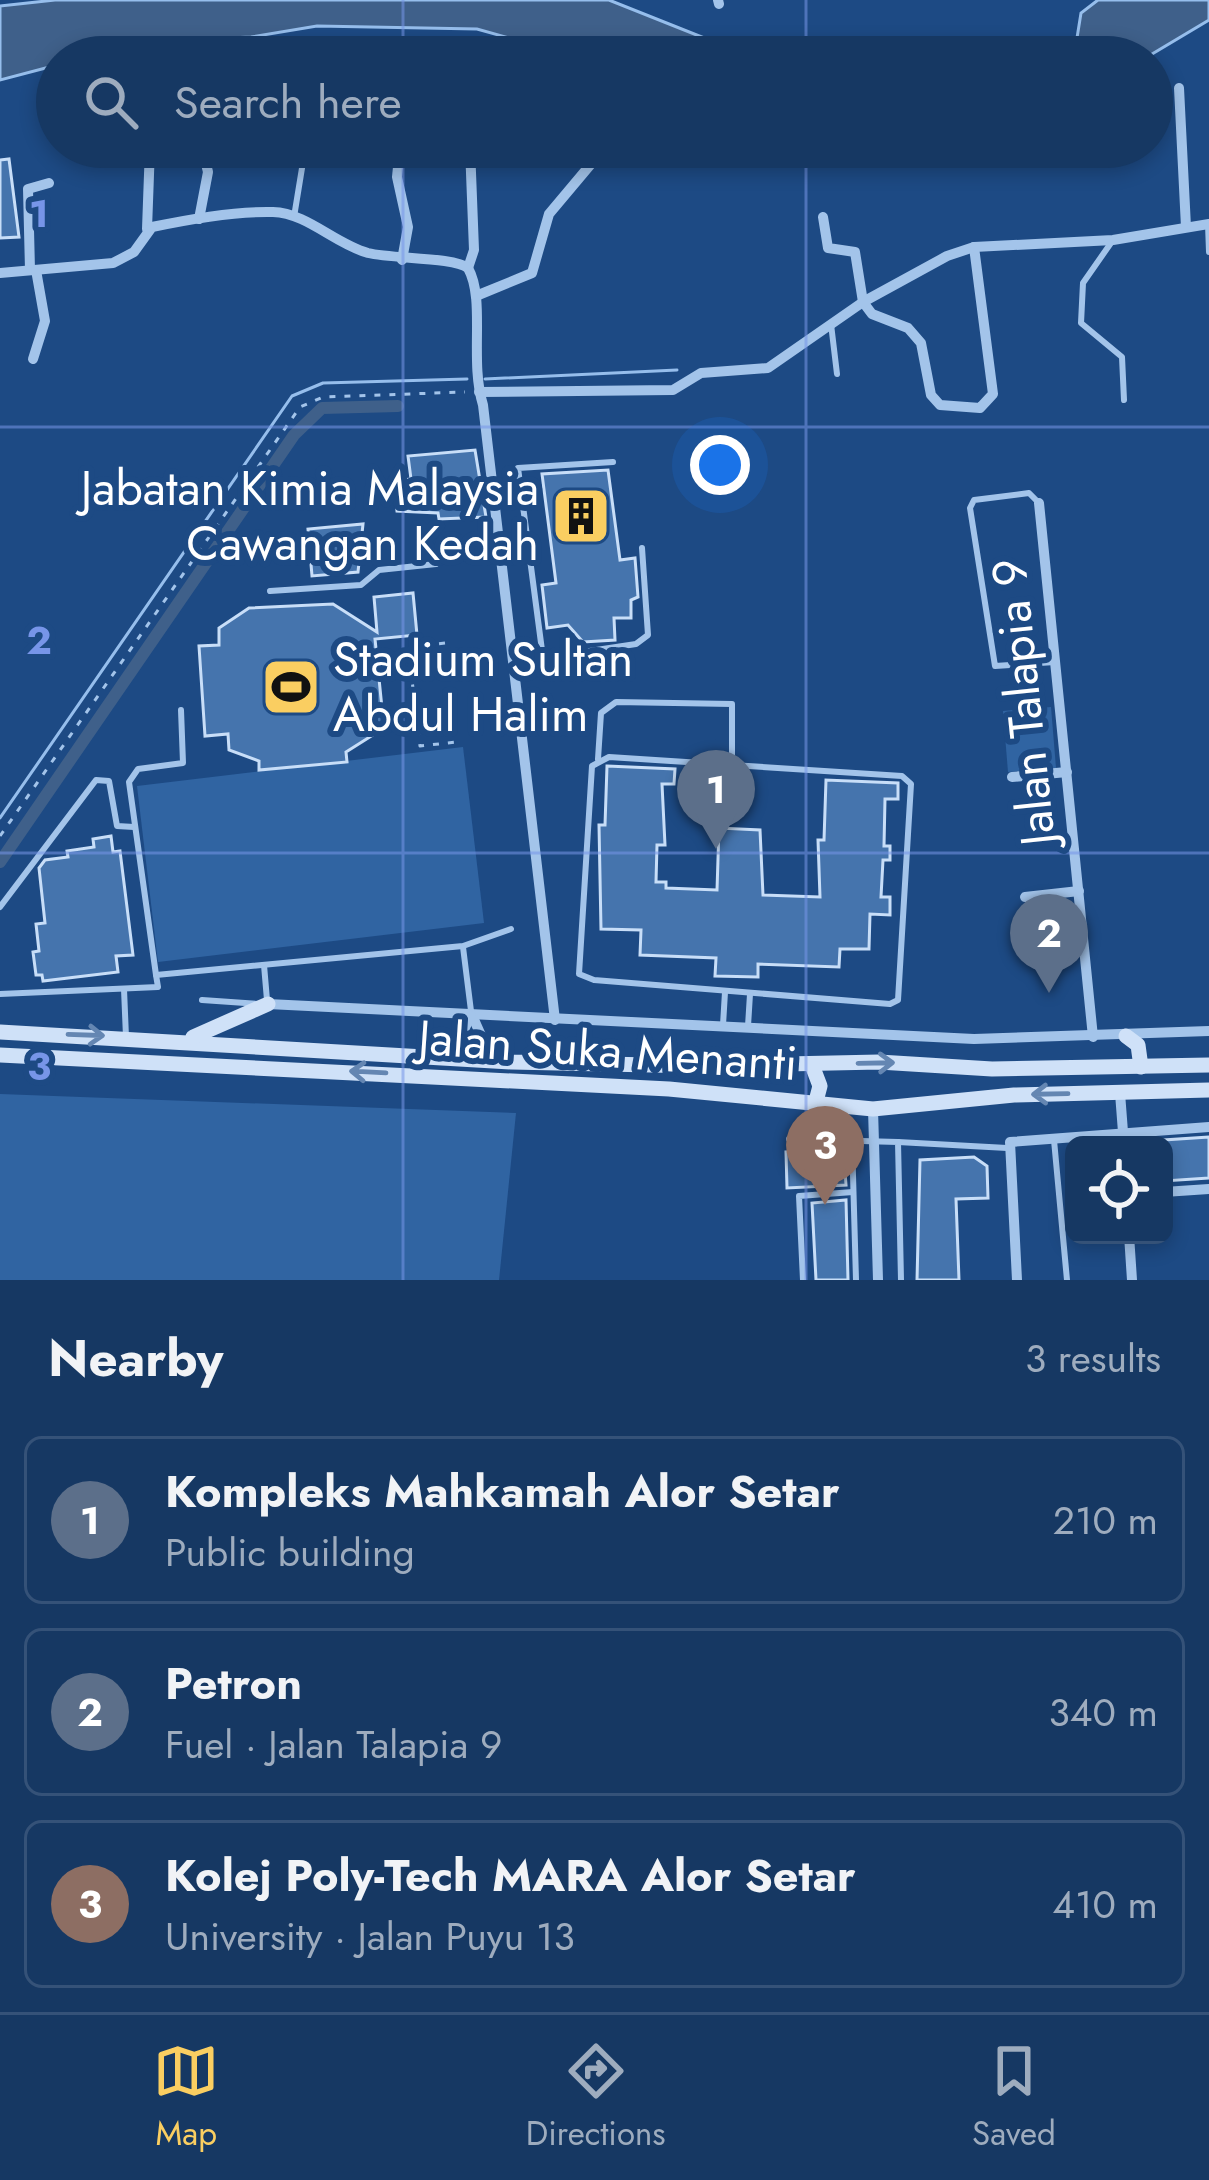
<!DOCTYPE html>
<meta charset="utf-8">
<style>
body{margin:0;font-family:Jost,sans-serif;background:#1f3f69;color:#f1f3f6}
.controls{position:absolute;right:36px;bottom:36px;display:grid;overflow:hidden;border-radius:18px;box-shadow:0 6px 18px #0003}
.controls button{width:108px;height:108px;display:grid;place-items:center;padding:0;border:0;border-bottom:3px solid #355278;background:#163863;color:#f1f3f6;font:60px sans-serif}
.you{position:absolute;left:720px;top:465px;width:42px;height:42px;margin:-30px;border:9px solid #fff;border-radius:50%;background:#1a73e8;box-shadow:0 0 0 18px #1a73e833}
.badge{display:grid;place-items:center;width:78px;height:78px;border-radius:50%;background:#face61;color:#fff;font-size:39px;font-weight:700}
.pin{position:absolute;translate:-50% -99px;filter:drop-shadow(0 3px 6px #0008)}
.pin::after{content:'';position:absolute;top:63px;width:42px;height:36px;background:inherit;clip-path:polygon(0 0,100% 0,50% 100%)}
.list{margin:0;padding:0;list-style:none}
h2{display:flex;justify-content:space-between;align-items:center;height:156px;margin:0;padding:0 48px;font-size:51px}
h2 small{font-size:39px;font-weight:400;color:#9eacbe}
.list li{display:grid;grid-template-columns:78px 1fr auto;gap:36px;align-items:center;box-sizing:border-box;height:168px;margin:0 24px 24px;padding:0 24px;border:3px solid #355278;border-radius:18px}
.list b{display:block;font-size:45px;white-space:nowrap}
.list p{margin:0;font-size:39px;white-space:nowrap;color:#9eacbe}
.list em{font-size:39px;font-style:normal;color:#9eacbe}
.icon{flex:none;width:66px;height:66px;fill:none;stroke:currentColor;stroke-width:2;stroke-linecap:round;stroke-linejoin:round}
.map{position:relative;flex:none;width:1209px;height:1280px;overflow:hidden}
.search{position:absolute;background:#163863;box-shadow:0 6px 18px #0003;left:36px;right:36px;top:36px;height:132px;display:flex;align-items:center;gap:30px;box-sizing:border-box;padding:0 42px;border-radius:66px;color:#9eacbe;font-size:45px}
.sheet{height:732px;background:#163863}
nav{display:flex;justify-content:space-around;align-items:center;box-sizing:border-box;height:168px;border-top:3px solid #355278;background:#163863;font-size:33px;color:#9eacbe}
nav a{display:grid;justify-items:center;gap:6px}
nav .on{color:#face61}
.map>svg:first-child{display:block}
.green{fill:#3064a2}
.water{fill:#3f608a;stroke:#96beec;stroke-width:3}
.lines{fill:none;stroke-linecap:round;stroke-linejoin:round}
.stream{stroke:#96beec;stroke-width:3}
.canal{stroke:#3f608a;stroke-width:12}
.building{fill:#4574ad;stroke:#c8def8;stroke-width:3}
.path{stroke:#a3c4ea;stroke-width:3;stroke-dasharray:6 9;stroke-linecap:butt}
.lane{stroke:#a3c4ea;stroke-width:6}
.street{stroke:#a3c4ea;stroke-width:10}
.secondary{stroke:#cfe1f8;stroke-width:15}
.oneway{stroke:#6486b2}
.grid{fill:none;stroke:#7795e8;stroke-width:3;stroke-opacity:0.55}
.labels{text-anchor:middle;stroke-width:12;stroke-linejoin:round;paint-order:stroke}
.poi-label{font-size:48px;fill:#fff;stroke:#1d4a84;text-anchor:end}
.street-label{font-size:48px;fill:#fff;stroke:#1d4a84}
.grid-label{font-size:39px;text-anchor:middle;font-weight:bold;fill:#7795e8;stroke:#1d4a84;stroke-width:12;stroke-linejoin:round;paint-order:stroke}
</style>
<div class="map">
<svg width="1209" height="1280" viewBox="0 0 1209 1280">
<rect width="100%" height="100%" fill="#1d4a84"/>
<g class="green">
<polygon points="1051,707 1056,768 1008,772 1003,711"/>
<polygon points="463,747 484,923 158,962 137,786"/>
<polygon points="0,1094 516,1113 499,1280 0,1280"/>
</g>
<g class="water">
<polygon points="55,0 609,0 752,57 577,57 477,29 317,26 251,37 119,43 79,57 57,57 57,65 0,80 0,6"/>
<polygon points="1098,0 1209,0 1209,20 1147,57 1023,57 1077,38 1081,13"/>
</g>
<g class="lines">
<g class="stream">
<polyline points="485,379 677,370"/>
<polyline points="0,818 292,396 323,383 467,379"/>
</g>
<polyline class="canal" points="0,862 294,435 322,408 398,406"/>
</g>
<g class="building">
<polygon points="9,159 19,237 0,238 0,160"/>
<polygon points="475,450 486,517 439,519 438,513 397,511 394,481 411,479 408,456"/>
<polygon points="608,470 620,560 635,558 638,597 631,600 631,618 614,618 615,640 583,642 568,625 547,628 542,585 556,583 542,474"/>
<polygon points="363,524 358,572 312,576 308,529"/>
<polygon points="413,593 417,635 375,639 384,728 346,752 347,762 259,770 259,761 229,750 228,734 205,736 199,646 219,645 219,628 249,608 333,604 377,632 374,597"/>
<polygon points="607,766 675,769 674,784 662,784 665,845 657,845 656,882 666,882 666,888 717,890 719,828 760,830 763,895 820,897 818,840 824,840 826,780 898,783 898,799 885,799 884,846 890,846 890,860 883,860 881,897 890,897 890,915 870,914 869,949 840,949 839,967 758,964 758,977 715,976 716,958 640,955 641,930 601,929 599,825 605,825"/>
<polygon points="111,836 113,852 120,851 133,955 116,956 118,972 43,981 42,975 36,975 33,952 39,951 36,924 45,923 39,868 45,860 68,857 67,851 94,847 93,839"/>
<polygon points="1209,1137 1209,1178 1164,1181 1164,1140"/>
<polygon points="829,1150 844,1158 846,1185 787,1188 786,1152"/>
<polygon points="974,1157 987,1166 988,1198 956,1199 959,1280 917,1280 920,1160"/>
<polygon points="846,1200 848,1280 816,1280 812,1203"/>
</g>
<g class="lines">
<g class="path">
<polyline points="445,643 408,647 420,746 456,742"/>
<polyline points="0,836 300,407 323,397 465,392"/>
</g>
<g class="lane">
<polyline points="291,148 303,162 294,217"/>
<polyline points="1208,224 1209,252"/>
<polyline points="1113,240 1083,283 1081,323 1122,357 1124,400"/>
<polyline points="831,324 837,374"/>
<polyline points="613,462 518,468 543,658 636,644 648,635 642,548"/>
<polyline points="1039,503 1029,493 974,500 970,508 995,666 1055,662"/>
<polyline points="270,591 361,585 379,570 436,564"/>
<polyline points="515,662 543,658"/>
<polygon points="609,757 902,776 911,784 898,1000 890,1004 594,980 579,974 592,766"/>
<polyline points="598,759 601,713 616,702 732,704 732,764"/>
<polyline points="0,907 96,780 109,781 117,826 134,827"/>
<polyline points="463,947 471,1011"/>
<polyline points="264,965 267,1000"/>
<polyline points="156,975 129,782 138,769 183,763 181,710"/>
<polyline points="124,989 126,1037"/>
<polyline points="0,994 158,987 156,975 463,946 511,929"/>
<polyline points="202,1000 258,1004"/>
<polyline points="723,1025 725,992"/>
<polyline points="748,1026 750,994"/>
<polyline points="789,1139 898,1142 901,1280"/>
<polyline points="852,1140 856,1280"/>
<polyline points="1054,1140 1067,1280"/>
<polyline points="898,1142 1007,1148"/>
<polyline points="803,1280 799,1196 853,1192"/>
</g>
<g class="street">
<polyline points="718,0 719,4"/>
<polyline points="1179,88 1186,227"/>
<polyline points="400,147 397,177 408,227 402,260"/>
<polyline points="823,217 828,248 855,252 863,302 872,314 908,328 921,343 931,395 940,405 980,408 993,394 974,247"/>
<polyline points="199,219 208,172 202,147"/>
<polyline points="147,229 150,147"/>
<polyline points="468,268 474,250 470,147"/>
<polyline points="30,270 28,189 49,183"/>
<path d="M0,273L113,263L134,252L152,227C190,219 234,211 273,212C307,213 335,244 368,253C393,259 454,257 468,268C486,300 469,360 483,405L555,1020"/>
<polyline points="476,296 532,273 549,214 591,164 594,147"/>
<polyline points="33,359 45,321 36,270"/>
<polyline points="479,392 673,390 701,373 768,368 863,302 947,256 974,247 1113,240 1209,224"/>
<polyline points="1039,503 1093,1037"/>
<polyline points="1012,777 1067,772"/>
<polyline points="1025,897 1079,891"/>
<polyline points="268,1004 974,1039 1209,1031"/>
<polyline points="472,1015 487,1049 503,1059"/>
<polyline points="440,1056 455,1047 471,1016"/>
<polyline points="1120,1093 1124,1145"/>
<polyline points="873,1109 878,1280"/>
<polyline points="1164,1192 1209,1189"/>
<polyline points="1129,1235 1132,1280"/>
<polyline points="1017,1280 1010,1142 1209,1127"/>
</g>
<g class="secondary">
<polyline points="0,1032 511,1062 698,1066 879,1062 992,1069 1209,1065"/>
<polyline points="1126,1036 1138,1045 1141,1067"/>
<polyline points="193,1037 268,1004"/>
<polyline points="0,1055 669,1089 873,1109 1014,1095 1209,1090"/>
<polyline points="812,1065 820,1086 815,1105"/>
</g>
</g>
<defs><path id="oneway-shaft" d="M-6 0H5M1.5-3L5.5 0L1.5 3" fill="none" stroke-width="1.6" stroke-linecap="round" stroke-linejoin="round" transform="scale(3)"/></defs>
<g class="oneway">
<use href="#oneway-shaft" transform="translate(86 1035) rotate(2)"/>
<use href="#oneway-shaft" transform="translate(876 1063) rotate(-1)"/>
<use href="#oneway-shaft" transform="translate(368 1072) rotate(-177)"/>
<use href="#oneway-shaft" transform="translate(1050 1094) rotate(179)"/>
</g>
<path class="grid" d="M403,0V57M806,0V57M403,147V1280M806,147V1280M0,427H1209M0,853H1209"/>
<defs>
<g id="building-square" transform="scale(3)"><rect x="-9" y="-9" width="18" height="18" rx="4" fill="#face61" stroke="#1d4a84"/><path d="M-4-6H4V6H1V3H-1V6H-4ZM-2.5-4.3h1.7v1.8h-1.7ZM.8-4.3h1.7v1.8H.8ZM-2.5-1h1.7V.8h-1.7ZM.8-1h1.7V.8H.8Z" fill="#111"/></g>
<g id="stadium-square" transform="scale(3)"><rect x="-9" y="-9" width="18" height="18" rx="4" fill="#face61" stroke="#1d4a84"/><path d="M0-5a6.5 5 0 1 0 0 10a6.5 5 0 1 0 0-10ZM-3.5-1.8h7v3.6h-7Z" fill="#111"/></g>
</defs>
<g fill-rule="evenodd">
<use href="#building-square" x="581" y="516"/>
<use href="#stadium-square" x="291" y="687"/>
</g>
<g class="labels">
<g class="poi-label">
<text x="539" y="505">Jabatan Kimia Malaysia<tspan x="539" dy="55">Cawangan Kedah</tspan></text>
<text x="333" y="676" text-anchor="start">Stadium Sultan<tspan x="333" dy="55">Abdul Halim</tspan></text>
</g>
<g class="street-label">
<text transform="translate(1023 702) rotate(-96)" y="17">Jalan Talapia 9</text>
<text transform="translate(608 1050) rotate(4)" y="17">Jalan Suka Menanti</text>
</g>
</g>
<g class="grid-label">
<text x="39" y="227">1</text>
<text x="39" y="654">2</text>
<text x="39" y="1080">3</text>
</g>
</svg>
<div class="controls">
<button><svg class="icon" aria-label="locate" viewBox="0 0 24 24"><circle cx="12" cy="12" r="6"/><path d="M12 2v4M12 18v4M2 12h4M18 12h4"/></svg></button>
</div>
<div class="you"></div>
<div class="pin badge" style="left:716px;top:849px;background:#5c6f8a">1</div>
<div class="pin badge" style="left:1049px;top:993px;background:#5c6f8a">2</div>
<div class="pin badge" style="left:825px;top:1205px;background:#8d6e63">3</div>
<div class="search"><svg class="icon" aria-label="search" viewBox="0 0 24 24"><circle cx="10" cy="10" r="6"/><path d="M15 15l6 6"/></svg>Search here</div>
</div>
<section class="sheet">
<h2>Nearby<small>3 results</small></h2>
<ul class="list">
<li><span class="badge" style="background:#5c6f8a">1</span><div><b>Kompleks Mahkamah Alor Setar</b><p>Public building</p></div><em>210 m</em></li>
<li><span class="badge" style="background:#5c6f8a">2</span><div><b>Petron</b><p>Fuel · Jalan Talapia 9</p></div><em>340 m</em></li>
<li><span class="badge" style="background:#8d6e63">3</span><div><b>Kolej Poly-Tech MARA Alor Setar</b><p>University · Jalan Puyu 13</p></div><em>410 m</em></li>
</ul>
</section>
<nav>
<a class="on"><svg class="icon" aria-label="map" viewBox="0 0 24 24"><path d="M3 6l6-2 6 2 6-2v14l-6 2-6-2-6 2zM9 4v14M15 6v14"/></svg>Map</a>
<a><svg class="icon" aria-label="directions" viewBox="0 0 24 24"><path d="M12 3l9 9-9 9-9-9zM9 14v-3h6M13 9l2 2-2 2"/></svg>Directions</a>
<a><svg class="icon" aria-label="saved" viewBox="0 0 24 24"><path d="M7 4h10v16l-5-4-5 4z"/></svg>Saved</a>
</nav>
